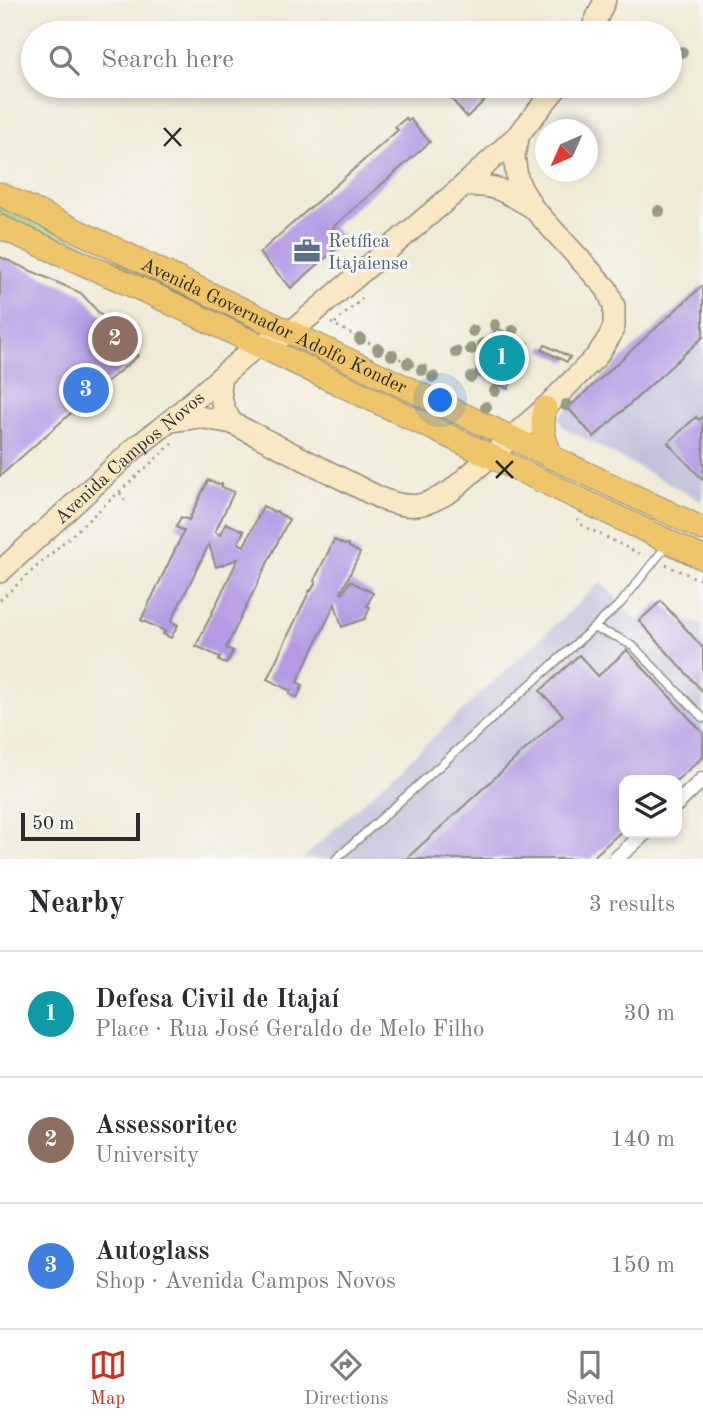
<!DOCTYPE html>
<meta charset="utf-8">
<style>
body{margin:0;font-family:"Old Standard TT",serif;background:#f2f2f3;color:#2b2b33}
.controls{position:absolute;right:21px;bottom:21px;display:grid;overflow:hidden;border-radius:14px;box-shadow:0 4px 10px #0003}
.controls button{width:63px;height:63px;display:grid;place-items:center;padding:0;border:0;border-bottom:2px solid #e1e1e2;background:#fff;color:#2b2b33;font:35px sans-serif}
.compass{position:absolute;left:535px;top:119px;width:63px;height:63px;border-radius:50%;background:#fff;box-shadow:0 4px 10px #0003;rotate:225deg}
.scale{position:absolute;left:21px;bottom:18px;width:119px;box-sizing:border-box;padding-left:7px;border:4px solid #2b2b2b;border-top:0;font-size:19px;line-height:24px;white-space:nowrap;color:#2b2b2b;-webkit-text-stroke:5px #f6f6f2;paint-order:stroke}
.you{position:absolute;left:441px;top:401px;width:24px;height:24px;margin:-18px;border:5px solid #fff;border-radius:50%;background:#1a73e8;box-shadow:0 0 0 10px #1a73e833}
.badge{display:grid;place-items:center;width:46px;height:46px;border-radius:50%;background:#c8321e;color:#fff;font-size:23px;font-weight:700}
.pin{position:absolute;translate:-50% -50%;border:4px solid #fff;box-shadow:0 2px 7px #0006}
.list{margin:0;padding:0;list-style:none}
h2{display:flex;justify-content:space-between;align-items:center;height:91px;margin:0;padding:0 28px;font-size:30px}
h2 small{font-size:23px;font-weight:400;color:#7c7c81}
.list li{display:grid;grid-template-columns:46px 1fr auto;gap:21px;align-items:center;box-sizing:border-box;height:126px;padding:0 28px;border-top:2px solid #e1e1e2}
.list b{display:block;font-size:26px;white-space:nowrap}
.list p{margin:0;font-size:23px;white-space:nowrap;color:#7c7c81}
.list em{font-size:23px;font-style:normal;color:#7c7c81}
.icon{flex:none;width:38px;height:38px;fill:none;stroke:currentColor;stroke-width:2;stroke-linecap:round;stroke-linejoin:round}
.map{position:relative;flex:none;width:703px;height:859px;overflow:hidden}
.search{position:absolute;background:#fff;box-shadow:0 4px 10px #0003;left:21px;right:21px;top:21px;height:77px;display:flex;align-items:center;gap:18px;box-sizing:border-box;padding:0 24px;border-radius:38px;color:#7c7c81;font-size:26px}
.sheet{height:469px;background:#fff}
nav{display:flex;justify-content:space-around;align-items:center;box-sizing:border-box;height:98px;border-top:2px solid #e1e1e2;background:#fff;font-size:19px;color:#7c7c81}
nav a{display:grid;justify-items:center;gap:4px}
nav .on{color:#c8321e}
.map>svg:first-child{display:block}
.industrial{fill:#c2c1dc}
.green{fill:#99c775;stroke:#627950;stroke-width:2}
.building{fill:#b49ae4}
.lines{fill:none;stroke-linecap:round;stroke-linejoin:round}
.service-casing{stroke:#8e8b81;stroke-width:10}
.minor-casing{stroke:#8e8b81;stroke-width:17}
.secondary-casing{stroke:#8e8b81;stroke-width:24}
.primary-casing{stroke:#8e8b81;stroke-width:25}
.path{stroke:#8e8b81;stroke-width:2.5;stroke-dasharray:2 5;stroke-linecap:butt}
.service{stroke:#fff;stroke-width:7}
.minor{stroke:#fff;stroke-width:14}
.secondary{stroke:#f8e8c3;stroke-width:21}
.primary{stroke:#eec569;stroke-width:23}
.tree{fill:#969b84}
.ticks{fill:none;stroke:#2b2b2b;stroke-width:2.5}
.labels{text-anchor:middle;stroke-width:6;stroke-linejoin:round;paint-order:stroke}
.service-label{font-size:19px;fill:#4e5e75;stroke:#f6f6f2;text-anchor:start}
.street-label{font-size:19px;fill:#2b2b2b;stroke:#f6f6f2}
</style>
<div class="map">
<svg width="703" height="859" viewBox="0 0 703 859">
<rect width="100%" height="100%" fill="#f6f6f2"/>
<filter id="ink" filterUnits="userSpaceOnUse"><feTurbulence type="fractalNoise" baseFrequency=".0143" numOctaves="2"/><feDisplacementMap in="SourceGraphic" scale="14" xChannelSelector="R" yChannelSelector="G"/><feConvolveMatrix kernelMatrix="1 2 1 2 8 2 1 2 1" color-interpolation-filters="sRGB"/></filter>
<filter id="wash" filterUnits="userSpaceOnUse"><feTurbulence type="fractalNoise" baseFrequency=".00686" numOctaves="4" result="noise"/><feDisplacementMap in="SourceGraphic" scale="28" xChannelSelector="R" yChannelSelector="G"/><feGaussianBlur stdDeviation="1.57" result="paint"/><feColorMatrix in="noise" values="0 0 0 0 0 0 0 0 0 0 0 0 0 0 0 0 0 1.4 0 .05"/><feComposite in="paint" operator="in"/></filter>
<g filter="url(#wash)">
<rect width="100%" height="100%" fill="#f0ebd7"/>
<g class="industrial">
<polygon points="703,285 703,502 563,427 559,417"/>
<polygon points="601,582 638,621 661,601 674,615 703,626 703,733 627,650 598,676 579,655 540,690 563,715 406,859 302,859"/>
</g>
<polygon class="green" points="0,204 195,297 192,305 0,214"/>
<g id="blocks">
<g class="building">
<polygon points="449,86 498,86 499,87 467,117 447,94 452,89"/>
<polygon points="406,118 408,121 410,119 430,142 333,227 345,241 291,288 259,253 398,130 395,127"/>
<polygon points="0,257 81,293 138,356 97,390 0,476"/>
<polygon points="703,285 703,337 594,437 568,408"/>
<polygon points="496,328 529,343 508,389 475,374"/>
<polygon points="545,345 570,357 567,362 542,350"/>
<polygon points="703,416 703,480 668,443 696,417 699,420"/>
<polygon points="208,480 220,485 222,484 222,487 234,492 215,532 220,535 226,523 244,531 238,543 244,546 263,506 274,512 277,511 278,513 289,519 226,648 233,651 226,664 219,661 220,657 196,646 238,559 216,567 209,544 171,622 178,625 171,638 163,634 165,631 141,620 184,531 176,527 181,517 189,520"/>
<polygon points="334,540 345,545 348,544 349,547 360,553 341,593 343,594 350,581 373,593 367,606 370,607 365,619 342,627 335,604 297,682 303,685 297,698 289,694 291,691 267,679 310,590 311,591 316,582 314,581"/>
<polygon points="661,601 703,648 703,692 639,621"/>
<polygon points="627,650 703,733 703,757 677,780 624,780 624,829 591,859 406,859 563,715 540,691 579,655 598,676"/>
</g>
</g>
</g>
<g filter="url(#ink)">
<use href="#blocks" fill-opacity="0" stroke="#8e8b81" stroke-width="2"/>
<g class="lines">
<g class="service-casing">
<g id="service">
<polyline points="593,628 617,637 634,647 703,718"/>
<polyline points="336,859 621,603 667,545"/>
</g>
</g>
<g class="minor-casing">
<g id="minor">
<polyline points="677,804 703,779"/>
<polyline points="616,859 645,833"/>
</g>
</g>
<g class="secondary-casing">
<g id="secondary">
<polyline points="590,33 605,0"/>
<path d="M463,186C492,183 505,191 530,206"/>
<path d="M220,378C220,398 221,406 232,423"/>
<path d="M170,421L199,417L232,423L382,499C411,510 425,507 451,491L545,408L596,357L610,336L614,326V306L607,289L533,208L521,188L517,178L514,156L519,134"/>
<path id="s1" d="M0,572L135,448L170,421L246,355L260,345L291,332L463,186L519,134L558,86"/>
</g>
</g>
<g class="primary-casing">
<g id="primary">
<path id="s2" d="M0,194L703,529"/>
<polyline points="0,227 154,295 703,558"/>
<path d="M545,408C541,427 543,440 553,458"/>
</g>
</g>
<g class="path">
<polyline points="331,323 431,375 436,380"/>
<polyline points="335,323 366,295"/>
<polyline points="120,493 124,499 125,505"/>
<polyline points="577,519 583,526 644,556"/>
<polyline points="666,565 703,581"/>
<polyline points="0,600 172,444"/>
</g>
<use href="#service" class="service"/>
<use href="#minor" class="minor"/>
<use href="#secondary" class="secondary"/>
<use href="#primary" class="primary"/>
</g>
<g class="tree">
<circle cx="682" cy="52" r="6"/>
<circle cx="659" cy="211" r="6"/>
<circle cx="495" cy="325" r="6"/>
<circle cx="473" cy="331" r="6"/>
<circle cx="513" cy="331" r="6"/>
<circle cx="360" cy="339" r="6"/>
<circle cx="483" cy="344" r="6"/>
<circle cx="378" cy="349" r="6"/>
<circle cx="471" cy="349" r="6"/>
<circle cx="456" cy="352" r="6"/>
<circle cx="392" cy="355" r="6"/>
<circle cx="408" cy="363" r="6"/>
<circle cx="422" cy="370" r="6"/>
<circle cx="433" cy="377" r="6"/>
<circle cx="471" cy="377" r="6"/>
<circle cx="495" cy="391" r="6"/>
<circle cx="566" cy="405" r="6"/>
<circle cx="486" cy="407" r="6"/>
</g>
</g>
<path class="ticks" d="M164,128L181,146M164,146L181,128M496,461L513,478M496,478L513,461"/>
<defs>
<g id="office-bare" transform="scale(2.1)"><path d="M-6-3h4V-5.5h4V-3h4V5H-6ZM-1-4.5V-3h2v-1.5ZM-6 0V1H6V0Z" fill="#5c6f8a" stroke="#f6f6f2" stroke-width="2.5" paint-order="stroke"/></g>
</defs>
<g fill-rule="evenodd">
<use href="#office-bare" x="307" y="251"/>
</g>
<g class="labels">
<g class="service-label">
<text x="328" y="247">Retífica<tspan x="328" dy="22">Itajaiense</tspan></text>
</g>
<g class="street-label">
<text dy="7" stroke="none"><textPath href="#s2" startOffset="304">Avenida Governador Adolfo Konder</textPath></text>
<text dy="7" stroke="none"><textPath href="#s1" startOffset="173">Avenida Campos Novos</textPath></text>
</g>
</g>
</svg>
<div class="controls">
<button><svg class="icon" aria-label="layers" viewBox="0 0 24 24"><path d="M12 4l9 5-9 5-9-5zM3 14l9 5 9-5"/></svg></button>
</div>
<svg class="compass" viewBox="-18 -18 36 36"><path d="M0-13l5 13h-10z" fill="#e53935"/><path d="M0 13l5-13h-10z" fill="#7c7c81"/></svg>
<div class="scale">50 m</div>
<div class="you"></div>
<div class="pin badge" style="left:502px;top:358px;background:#0f9aa8">1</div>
<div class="pin badge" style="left:115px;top:339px;background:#8d6e63">2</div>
<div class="pin badge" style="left:86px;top:390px;background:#3f7fe0">3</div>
<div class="search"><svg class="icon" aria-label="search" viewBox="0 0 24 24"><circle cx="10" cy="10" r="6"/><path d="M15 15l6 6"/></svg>Search here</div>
</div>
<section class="sheet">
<h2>Nearby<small>3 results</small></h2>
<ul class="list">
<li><span class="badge" style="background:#0f9aa8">1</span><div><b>Defesa Civil de Itajaí</b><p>Place · Rua José Geraldo de Melo Filho</p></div><em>30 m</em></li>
<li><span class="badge" style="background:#8d6e63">2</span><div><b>Assessoritec</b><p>University</p></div><em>140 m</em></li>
<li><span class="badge" style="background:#3f7fe0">3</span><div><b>Autoglass</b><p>Shop · Avenida Campos Novos</p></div><em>150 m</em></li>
</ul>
</section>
<nav>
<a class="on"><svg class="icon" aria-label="map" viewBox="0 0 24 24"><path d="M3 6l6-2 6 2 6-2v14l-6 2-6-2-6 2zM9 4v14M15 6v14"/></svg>Map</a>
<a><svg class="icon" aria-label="directions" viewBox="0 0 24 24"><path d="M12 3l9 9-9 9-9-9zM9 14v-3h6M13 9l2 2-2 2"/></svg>Directions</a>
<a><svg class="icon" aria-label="saved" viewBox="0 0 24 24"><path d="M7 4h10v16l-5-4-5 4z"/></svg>Saved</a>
</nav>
